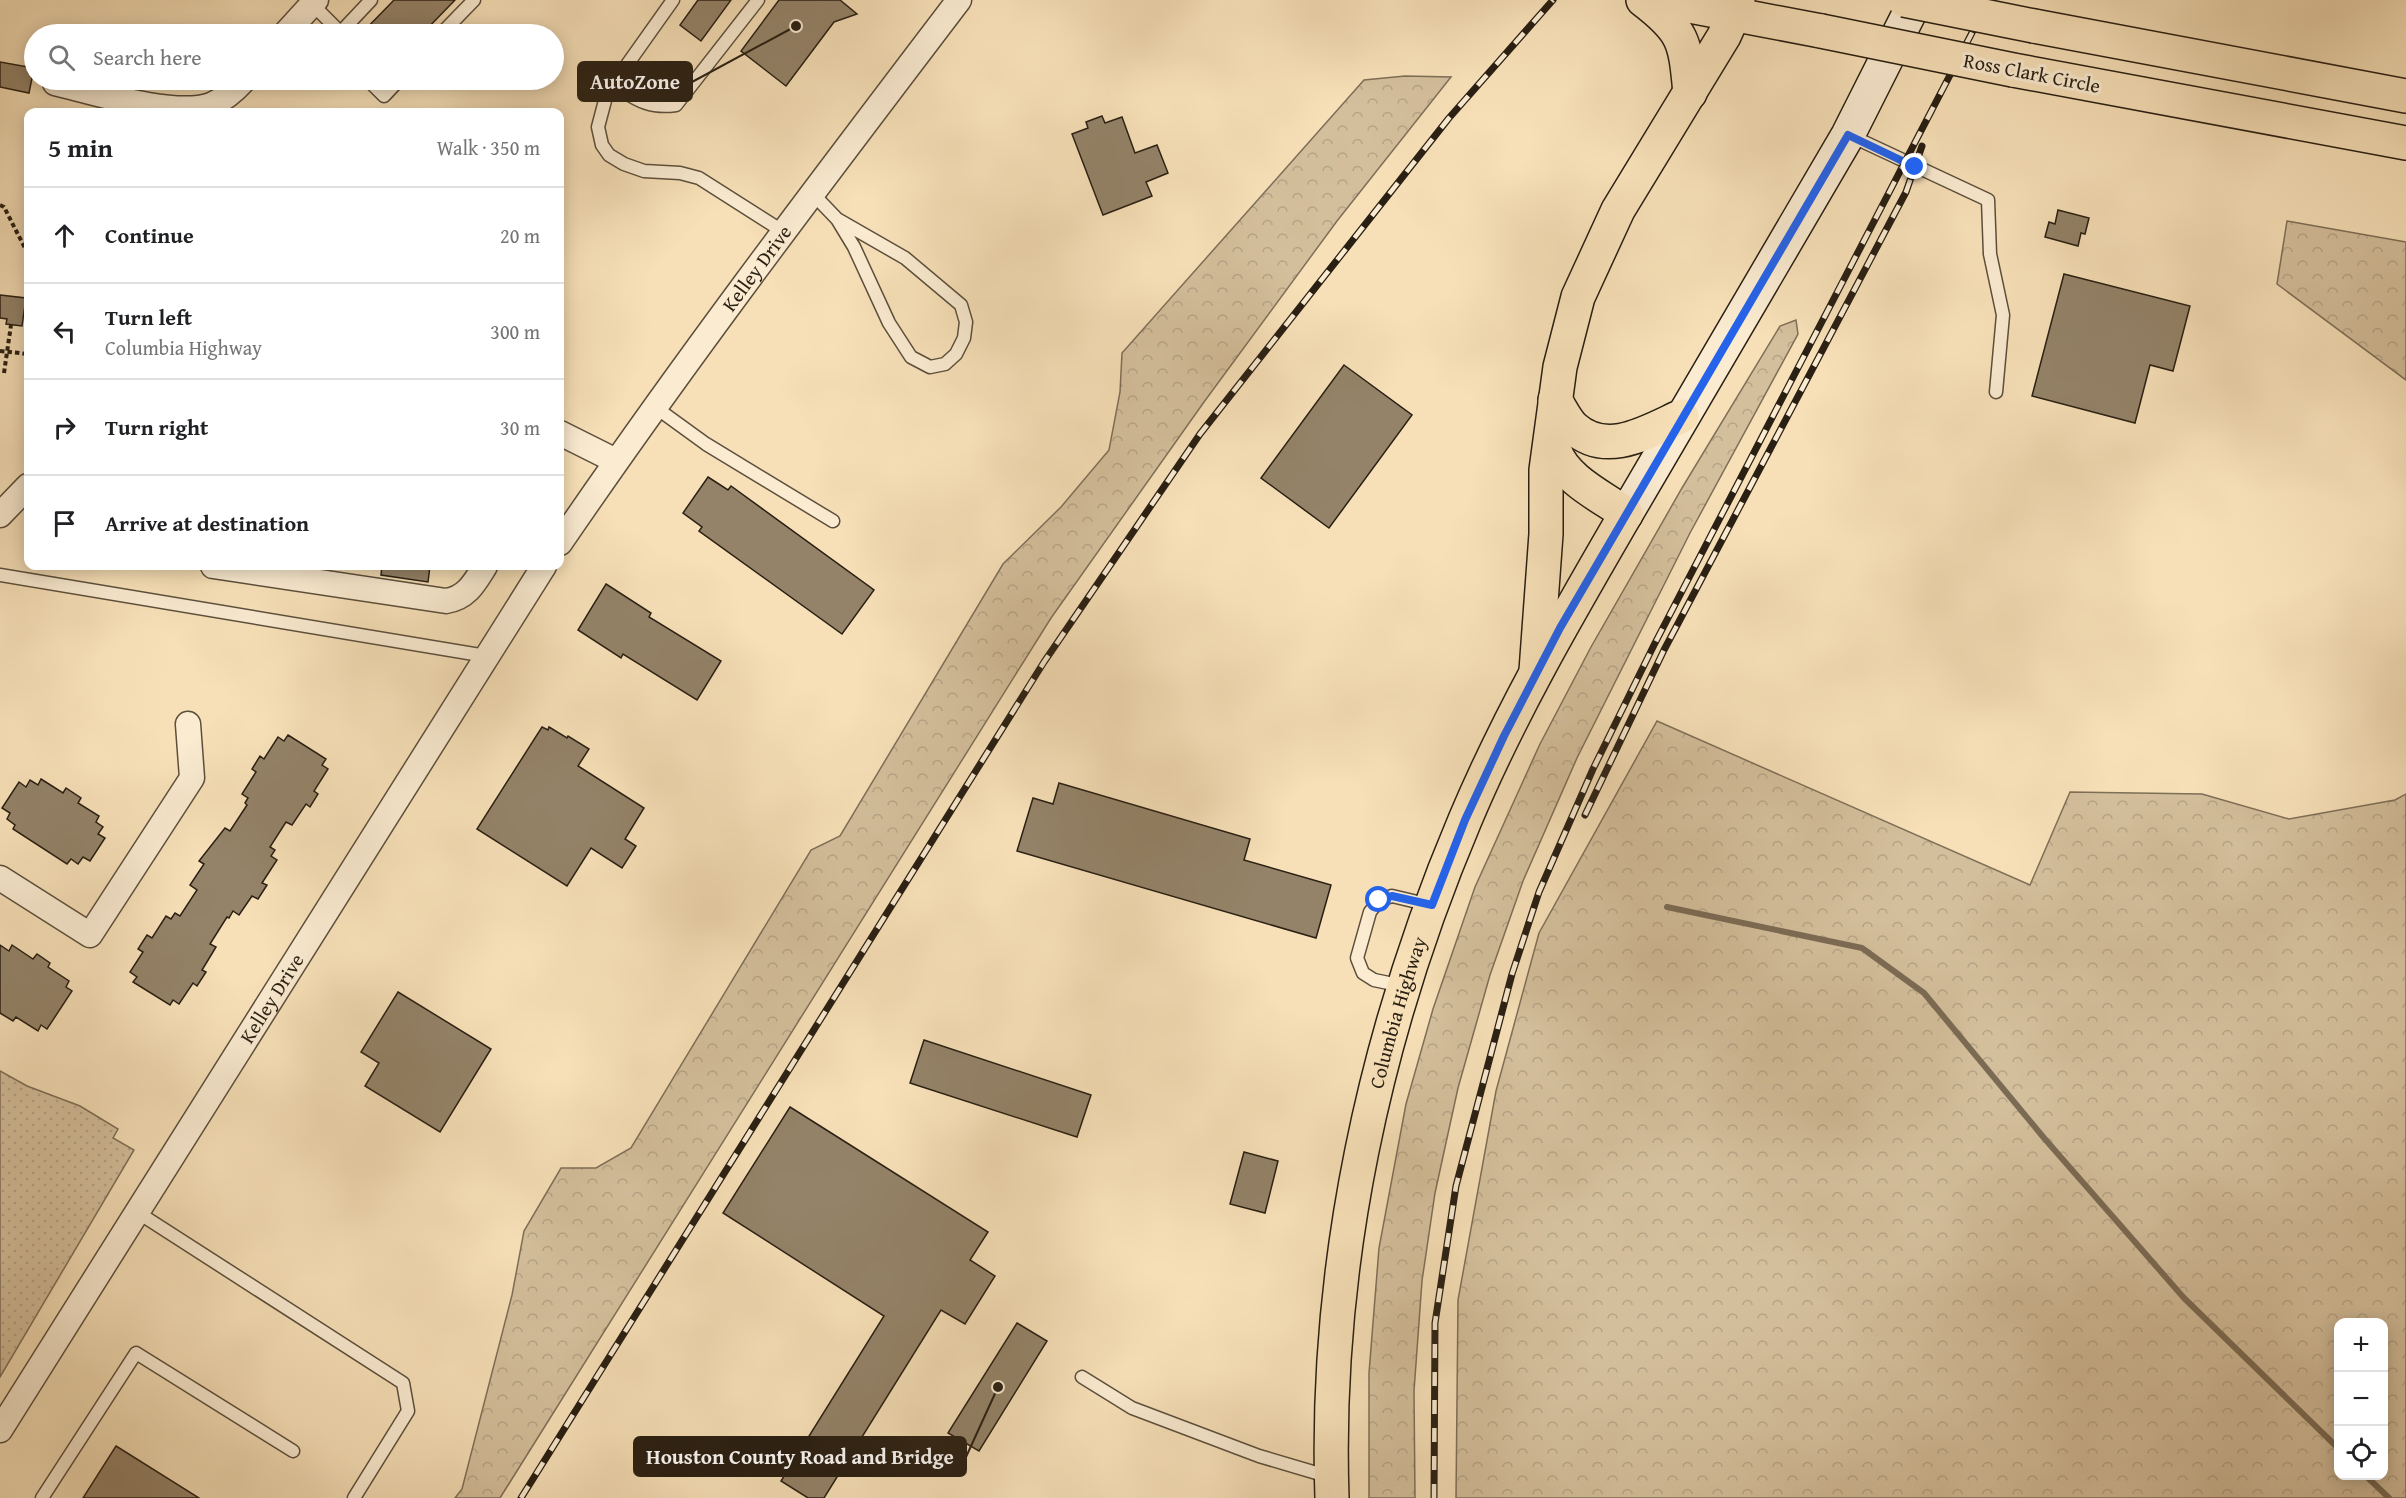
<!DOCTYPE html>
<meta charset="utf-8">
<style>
body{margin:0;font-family:"Gentium Book Plus",serif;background:#f2f2f2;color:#202124}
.controls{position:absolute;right:18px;bottom:18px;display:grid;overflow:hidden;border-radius:12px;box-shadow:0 3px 15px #0003}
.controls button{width:54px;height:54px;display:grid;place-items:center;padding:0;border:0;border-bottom:2px solid #e0e0e0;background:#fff;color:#202124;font:30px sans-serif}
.stop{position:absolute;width:18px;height:18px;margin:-14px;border:4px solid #2563eb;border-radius:50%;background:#fff}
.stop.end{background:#2563eb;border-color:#fff;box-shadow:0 2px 6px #0008}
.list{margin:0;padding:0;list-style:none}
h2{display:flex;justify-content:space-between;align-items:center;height:78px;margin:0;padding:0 24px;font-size:26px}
h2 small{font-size:20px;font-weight:400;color:#757577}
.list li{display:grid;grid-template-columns:39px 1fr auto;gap:18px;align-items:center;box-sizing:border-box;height:96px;padding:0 24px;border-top:2px solid #e0e0e0}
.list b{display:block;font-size:22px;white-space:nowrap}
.list p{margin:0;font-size:20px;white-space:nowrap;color:#757577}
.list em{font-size:20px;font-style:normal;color:#757577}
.icon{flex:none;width:33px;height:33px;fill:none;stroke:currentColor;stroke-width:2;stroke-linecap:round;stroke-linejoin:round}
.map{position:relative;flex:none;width:2406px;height:1498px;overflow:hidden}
.search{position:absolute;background:#fff;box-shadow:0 3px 15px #0003;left:24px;top:24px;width:540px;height:66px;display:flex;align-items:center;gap:15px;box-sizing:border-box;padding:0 21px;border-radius:33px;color:#757577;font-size:22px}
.panel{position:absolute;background:#fff;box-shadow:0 3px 15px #0003;left:24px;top:108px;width:540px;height:462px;border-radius:12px}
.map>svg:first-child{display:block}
.grass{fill:url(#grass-dots);stroke:#7e6f58;stroke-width:1.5}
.forest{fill:url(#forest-crowns);stroke:#7e6f58;stroke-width:1.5;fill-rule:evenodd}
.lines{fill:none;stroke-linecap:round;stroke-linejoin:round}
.stream{stroke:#7b6b54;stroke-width:6}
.building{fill:#948369;stroke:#291f13;stroke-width:1.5}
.lane-casing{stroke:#5c4f3c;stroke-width:15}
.street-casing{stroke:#5c4f3c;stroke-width:27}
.secondary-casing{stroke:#291f13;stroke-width:36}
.primary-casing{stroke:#291f13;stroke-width:36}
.highway-casing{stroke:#291f13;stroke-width:36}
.path{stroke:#291f13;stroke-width:4;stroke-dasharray:4.5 3;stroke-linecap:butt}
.lane{stroke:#faebd1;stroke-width:12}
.street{stroke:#faebd1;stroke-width:24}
.secondary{stroke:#faebd1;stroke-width:33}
.primary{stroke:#f7e0b8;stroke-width:33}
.highway{stroke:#f7e0b8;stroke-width:33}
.rail-casing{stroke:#291f13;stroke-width:7}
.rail{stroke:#faebd1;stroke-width:4.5;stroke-dasharray:14;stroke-linecap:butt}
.highway-bridge-casing{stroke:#291f13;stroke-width:36;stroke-linecap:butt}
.highway-bridge{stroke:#f7e0b8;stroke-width:33}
.route{stroke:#2563eb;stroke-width:8}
.labels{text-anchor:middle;stroke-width:6;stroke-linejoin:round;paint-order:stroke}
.street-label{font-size:20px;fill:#291f13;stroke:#faebd1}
.leader{fill:none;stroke:#291f13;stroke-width:2}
.callout-dot{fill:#291f13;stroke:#faebd1;stroke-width:2}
.callout{fill:#291f13;stroke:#291f13;stroke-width:2}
.callout-label{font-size:21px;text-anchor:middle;font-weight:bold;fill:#fff}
</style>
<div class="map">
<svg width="2406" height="1498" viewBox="0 0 2406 1498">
<defs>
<pattern id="grass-dots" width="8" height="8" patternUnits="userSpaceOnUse" patternTransform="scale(1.5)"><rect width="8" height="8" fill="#d4bf9c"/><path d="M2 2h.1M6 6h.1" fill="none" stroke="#b6a486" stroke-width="1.8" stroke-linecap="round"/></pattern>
<pattern id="forest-crowns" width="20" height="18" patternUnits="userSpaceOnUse" patternTransform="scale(1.5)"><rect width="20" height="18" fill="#d4bf9c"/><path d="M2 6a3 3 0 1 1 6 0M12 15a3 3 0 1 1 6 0" fill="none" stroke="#b6a486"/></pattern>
</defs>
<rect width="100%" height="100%" fill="#f7e0b8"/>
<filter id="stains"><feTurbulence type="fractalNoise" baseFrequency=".00333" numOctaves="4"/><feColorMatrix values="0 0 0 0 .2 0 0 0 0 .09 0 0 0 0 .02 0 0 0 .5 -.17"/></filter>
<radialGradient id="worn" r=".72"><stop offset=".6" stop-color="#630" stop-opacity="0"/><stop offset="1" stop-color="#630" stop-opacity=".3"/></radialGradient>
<polygon class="grass" points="0,1071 27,1086 80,1106 118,1129 113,1138 134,1150 0,1377"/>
<g class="forest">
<polygon points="1405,76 1451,77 1337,221 1204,402 1051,618 500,1498 455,1498 462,1489 512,1295 524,1231 561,1168 596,1168 631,1148 811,850 840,836 1003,564 1061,507 1109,450 1120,392 1122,353 1364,80"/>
<polygon points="2287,221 2406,242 2406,380 2277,284"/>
<polygon points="1796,320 1798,334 1690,533 1577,758 1523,881 1490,975 1458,1088 1435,1193 1422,1281 1414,1391 1415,1498 1369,1498 1369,1373 1379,1248 1406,1104 1433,1009 1475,887 1540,744 1591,647 1682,488 1780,326"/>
<path d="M1657,721L2030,885L2070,792L2202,794L2289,819L2395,800L2406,794V1498H1456L1458,1300L1496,1091L1539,933ZM2338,1322H2384V1476H2338Z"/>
</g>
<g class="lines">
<g class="stream">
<polyline points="1667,907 1862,948 1924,993 2044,1138 2184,1298 2338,1448"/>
<polyline points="2366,1476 2389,1498"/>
</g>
</g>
<g class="building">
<polygon points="394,0 455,0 422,34 361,34"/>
<polygon points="698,0 731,0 701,41 680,25"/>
<polygon points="779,0 840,0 857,14 834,22 786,86 741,51"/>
<polygon points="0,62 34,68 29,93 0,87"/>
<polygon points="1102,116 1105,123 1122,117 1135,153 1157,145 1168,173 1146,182 1152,196 1103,215 1072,134 1088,128 1086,122"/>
<polygon points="2058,210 2089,218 2085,234 2081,233 2078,246 2045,237 2049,222 2055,224"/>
<polygon points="2064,274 2190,306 2173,371 2150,365 2135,423 2032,396"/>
<polygon points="0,295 26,298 22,326 6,324 7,319 0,318"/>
<polygon points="1344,365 1412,415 1329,528 1261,478"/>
<polygon points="708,477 728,490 731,486 874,590 842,634 699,531 702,527 683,513"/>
<polygon points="382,566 430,566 428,582 381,575"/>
<polygon points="606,584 651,613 649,617 721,661 697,700 623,654 621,658 578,630"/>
<polygon points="542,727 548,730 549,727 567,738 568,736 589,749 578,766 644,808 625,839 636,846 622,868 591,848 567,886 477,829"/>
<polygon points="288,735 326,759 322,765 328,769 314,791 318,794 310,807 306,804 292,825 286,822 270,847 275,850 271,856 277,860 262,883 267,885 258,899 252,896 239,915 233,911 229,918 227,917 210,944 216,947 202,970 206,972 197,986 193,983 179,1004 173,1000 170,1005 133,982 137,977 130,972 143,952 138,949 147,935 152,938 166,916 171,919 175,913 180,916 197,890 190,885 204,864 199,861 225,828 230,831 247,805 245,803 248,798 242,794 256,772 252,769 260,756 264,759 278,737 284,741"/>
<polygon points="41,779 63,793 66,788 81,798 78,803 99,816 96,822 103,827 98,834 105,838 90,861 83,857 78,864 71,859 67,864 13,829 15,825 7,819 10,813 2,808 19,782 26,787 30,780 38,785"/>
<polygon points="1059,783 1250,839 1244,860 1331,885 1316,938 1017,851 1033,798 1053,804"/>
<polygon points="0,945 9,951 12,945 33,959 37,954 50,963 48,967 69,981 66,987 72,991 47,1029 41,1025 38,1031 16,1017 13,1021 0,1013"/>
<polygon points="398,992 491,1049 440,1132 365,1086 379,1063 361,1052"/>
<polygon points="924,1040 1091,1095 1077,1137 910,1083"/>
<polygon points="790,1107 988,1232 970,1260 995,1276 965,1324 941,1310 824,1498 808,1498 781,1481 884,1316 723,1213"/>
<polygon points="1244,1152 1278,1161 1265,1213 1230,1204"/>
<polygon points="1017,1323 1047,1341 979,1451 948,1433"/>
<polygon points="116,1446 199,1498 83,1498"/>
</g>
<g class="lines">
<g class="lane-casing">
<g id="lane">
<polyline points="673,0 607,93 598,127 602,145 609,155 624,164 644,171 680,173 699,178 784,232"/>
<polyline points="312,4 341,33"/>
<polyline points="339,34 371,0"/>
<polyline points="441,34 474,0"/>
<polyline points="368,80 384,96 399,80"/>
<path d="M613,85C636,99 648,109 676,105L758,0"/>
<polyline points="1849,135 1988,200 1990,254 2003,315 1996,392"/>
<polyline points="813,194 837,219 905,258 961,305 966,322 964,338 956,354 945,364 930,367 911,357 889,323 854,247 837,219"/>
<polyline points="655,407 706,444 833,521"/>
<polyline points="0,575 486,656"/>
<polyline points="1403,986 1374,980 1363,973 1357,958 1370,912 1379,900 1392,896 1430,905"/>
<polyline points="137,1212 403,1383 408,1411 354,1498"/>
<polyline points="1082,1377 1132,1408 1259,1456 1330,1477"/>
<polyline points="42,1498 136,1353 293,1451"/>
</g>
</g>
<g class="street-casing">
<g id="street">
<polyline points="285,34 316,0"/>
<path d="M55,83C93,92 174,118 211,105C223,100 235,90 244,80"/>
<polyline points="560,433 616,461"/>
<polyline points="0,515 28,486"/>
<path id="s1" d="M560,543C687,357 823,179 959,0"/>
<path d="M213,566L446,601C467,598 475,582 485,566"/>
<polyline points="0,878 90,935 192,778 188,724"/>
<path id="s2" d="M0,1430L544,566"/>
</g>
</g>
<g class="secondary-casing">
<polyline id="secondary" points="1626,514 1848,135 1916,0"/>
</g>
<g class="primary-casing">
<g id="primary">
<path id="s3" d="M1332,1498C1324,1266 1375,1032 1465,820C1510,713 1568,614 1626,514"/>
</g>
</g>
<g class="highway-casing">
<g id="highway">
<path d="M1643,0C1685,32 1685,42 1690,93"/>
<polyline points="1658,0 1821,31"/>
<polyline points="2034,26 2406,96"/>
<polyline points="2013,70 2406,143"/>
<path d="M1555,400C1561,409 1566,421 1574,428C1607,458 1649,431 1682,416"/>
<path d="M1553,432C1554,438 1553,445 1555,451C1565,480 1603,497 1626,514"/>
<polyline points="1536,671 1546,534 1546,470 1560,367 1578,297 1618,210 1724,36 1734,14 1738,0"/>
</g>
</g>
<g class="path">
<polyline points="0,205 4,207 28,254"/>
<polyline points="0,351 28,354"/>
<polyline points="4,373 11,325"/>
</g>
<use href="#lane" class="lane"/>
<use href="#street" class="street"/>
<use href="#secondary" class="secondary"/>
<use href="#primary" class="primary"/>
<use href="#highway" class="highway"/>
<g class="rail-casing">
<g id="rail">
<polyline points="1585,815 1664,650 1906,192 1922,146"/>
<polyline points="521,1498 1044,662 1200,434 1449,118 1553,0"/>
<polyline points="1434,1498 1435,1323 1456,1186 1512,974 1539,892 1593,769 1654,645 1989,0"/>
</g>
</g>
<use href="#rail" class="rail"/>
<g class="highway-bridge-casing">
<g id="highway-bridge">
<polyline points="1904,0 2034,26"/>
<polyline points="1821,31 2013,70"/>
</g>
</g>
<use href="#highway-bridge" class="highway-bridge"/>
</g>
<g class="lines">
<polyline class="route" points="1379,900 1392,896 1432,905 1465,820 1504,736 1560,628 1848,135 1915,167"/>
</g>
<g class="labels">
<g class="street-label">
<text transform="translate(2032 73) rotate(11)" y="7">Ross Clark Circle</text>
<text dy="7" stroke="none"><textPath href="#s1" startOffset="338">Kelley Drive</textPath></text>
<text dy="7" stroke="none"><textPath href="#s2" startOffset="510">Kelley Drive</textPath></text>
<text dy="7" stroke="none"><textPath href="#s3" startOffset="492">Columbia Highway</textPath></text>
</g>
</g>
<path class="leader" d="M796 26L692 82M998 1387L966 1457"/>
<g class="callout-dot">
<circle cx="796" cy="26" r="6"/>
<circle cx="998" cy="1387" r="6"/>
</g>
<g class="callout">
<rect x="578" y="62" width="114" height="39" rx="6"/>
<rect x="634" y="1437" width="332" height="39" rx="6"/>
</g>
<g class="callout-label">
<text x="635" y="89">AutoZone</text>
<text x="800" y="1464">Houston County Road and Bridge</text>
</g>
<rect width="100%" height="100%" filter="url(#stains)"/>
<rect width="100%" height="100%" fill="url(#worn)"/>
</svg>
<div class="controls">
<button>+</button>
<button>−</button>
<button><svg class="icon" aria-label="locate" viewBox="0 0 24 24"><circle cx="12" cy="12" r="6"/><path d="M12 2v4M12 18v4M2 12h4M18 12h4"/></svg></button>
</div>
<div class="stop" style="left:1379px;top:900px"></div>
<div class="stop end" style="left:1915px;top:167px"></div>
<div class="search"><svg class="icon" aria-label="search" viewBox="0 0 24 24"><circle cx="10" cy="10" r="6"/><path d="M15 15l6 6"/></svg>Search here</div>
<section class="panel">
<h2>5 min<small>Walk · 350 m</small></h2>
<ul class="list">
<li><svg class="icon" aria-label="ahead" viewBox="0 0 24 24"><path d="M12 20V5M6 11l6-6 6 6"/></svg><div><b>Continue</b></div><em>20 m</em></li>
<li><svg class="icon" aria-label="left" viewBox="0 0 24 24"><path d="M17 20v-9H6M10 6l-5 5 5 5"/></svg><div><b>Turn left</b><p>Columbia Highway</p></div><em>300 m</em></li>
<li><svg class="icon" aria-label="right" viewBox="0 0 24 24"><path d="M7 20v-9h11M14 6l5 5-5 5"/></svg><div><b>Turn right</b></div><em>30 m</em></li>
<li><svg class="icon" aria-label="arrive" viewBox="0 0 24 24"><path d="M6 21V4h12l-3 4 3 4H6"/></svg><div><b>Arrive at destination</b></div></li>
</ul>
</section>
</div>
